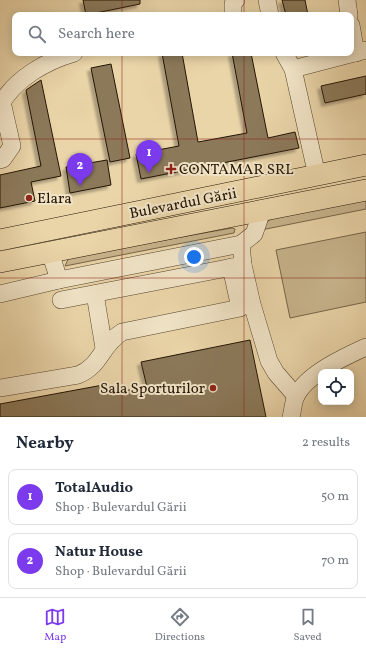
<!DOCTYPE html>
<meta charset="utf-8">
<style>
body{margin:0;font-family:Vollkorn,serif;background:#f2f2f3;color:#1f2937}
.controls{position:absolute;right:12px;bottom:12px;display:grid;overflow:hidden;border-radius:8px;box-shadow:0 2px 10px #0003}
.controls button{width:36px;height:36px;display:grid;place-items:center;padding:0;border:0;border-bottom:1px solid #e0e1e3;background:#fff;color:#1f2937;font:20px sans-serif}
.you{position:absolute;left:194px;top:257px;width:14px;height:14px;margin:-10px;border:3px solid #fff;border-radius:50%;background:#1a73e8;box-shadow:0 0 0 6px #1a73e833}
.badge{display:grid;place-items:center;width:26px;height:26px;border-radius:50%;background:#7c3aed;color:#fff;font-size:13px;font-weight:700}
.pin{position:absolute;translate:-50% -33px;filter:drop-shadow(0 1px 2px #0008)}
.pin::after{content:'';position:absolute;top:21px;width:14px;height:12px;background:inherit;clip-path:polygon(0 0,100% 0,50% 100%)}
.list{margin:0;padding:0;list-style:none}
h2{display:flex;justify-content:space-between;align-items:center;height:52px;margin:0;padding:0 16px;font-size:17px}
h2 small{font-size:13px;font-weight:400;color:#747a83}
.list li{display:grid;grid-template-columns:26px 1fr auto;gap:12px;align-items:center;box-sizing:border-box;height:56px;margin:0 8px 8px;padding:0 8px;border:1px solid #e0e1e3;border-radius:8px}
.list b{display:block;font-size:15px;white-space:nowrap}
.list p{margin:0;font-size:13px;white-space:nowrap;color:#747a83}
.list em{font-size:13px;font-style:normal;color:#747a83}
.icon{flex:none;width:22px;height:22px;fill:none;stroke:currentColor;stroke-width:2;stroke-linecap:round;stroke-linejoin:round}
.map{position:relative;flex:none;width:366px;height:417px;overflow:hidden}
.search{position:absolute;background:#fff;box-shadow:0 2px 10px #0003;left:12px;right:12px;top:12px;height:44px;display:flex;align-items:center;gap:10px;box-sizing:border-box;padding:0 14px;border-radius:8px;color:#747a83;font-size:15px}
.sheet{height:180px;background:#fff}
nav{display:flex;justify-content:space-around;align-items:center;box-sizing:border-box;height:56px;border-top:1px solid #e0e1e3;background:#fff;font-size:11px;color:#747a83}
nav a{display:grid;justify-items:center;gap:2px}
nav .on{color:#7c3aed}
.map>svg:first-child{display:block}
.green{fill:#c8b48d;stroke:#766448}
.building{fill:#8b795a;stroke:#241504;filter:url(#shadow)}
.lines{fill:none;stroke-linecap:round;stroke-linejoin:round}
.minor-casing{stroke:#56452d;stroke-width:18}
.major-casing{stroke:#241504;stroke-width:22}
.minor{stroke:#f1e4c7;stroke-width:17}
.major{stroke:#ead5a9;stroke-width:21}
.grid{fill:none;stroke:#8f2418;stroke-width:1;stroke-opacity:0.55}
.poi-dot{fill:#8f2418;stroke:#f1e4c7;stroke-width:1.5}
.labels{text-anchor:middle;stroke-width:4;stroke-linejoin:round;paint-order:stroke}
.poi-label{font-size:15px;fill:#241504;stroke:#f1e4c7;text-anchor:start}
.street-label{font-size:15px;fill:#241504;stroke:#f1e4c7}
</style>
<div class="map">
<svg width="366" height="417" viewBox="0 0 366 417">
<defs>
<filter id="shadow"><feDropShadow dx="-3.5" dy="3.5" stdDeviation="1" flood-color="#0004"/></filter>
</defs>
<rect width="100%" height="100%" fill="#ead5a9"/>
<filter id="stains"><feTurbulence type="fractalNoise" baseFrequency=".005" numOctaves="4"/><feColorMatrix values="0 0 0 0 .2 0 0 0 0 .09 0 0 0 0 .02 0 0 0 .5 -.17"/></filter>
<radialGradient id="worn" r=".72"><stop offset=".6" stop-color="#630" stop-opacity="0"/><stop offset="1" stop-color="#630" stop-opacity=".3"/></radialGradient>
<g class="green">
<polygon points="366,197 366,209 261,230 268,221 277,216"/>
<polygon points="232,228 235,229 234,233 65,266 69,257"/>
<polygon points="366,232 366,302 290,318 276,250"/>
</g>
<g class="building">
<polygon points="83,0 140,0 140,4 86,15"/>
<polygon points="282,0 305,0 308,15 286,15"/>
<polygon points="162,53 182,53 198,142 247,133 232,53 251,53 268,138 295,132 299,148 141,179 136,154 179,146"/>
<polygon points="111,64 130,158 110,162 91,68"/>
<polygon points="366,76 366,94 325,103 321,86"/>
<polygon points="41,80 61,176 31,182 35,201 0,208 0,175 41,166 26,90"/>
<polygon points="107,160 111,185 70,193 66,167"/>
<polygon points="250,340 266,417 0,417 0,404 103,385 105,394 147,387 141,362"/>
</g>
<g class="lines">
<g class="minor-casing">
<g id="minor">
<polyline points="267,0 270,15"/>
<polyline points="347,0 349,15"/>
<polyline points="233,15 233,4 236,0"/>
<polyline points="351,25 356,53"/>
<polyline points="284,53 293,69 317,176"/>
<polyline points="293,69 366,50"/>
<path d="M0,106C14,79 46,61 74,53"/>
<polyline points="0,160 3,159 12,146 2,102"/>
<polyline points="50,252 59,280"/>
<polyline points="243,265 252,304 269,361 276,373 296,396"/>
<polyline points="0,294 59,280 241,244 254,234 262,211"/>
<polyline points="95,294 104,348"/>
<polyline points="61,300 243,265 241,244"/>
<path d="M0,388L78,375C102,365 100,346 122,332L240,308L231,267"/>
<path d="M291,417C293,411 293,402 296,396C307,374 344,357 366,347"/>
</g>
</g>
<g class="major-casing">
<g id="major">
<polyline points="0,240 366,165"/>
<polyline points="0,262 366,190"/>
</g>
</g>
<use href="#minor" class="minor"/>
<use href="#major" class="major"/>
</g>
<path class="grid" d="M122,0V15M244,0V15M122,53V417M244,53V417M0,139H366M0,278H366"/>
<g class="poi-dot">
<path d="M169 163h4v4h4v4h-4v4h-4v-4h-4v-4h4z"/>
<circle cx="29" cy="198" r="4"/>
<circle cx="213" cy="388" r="4"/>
</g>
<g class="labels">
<g class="poi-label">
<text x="179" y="174">CONTAMAR SRL</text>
<text x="37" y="203">Elara</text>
<text x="205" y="393" text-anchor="end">Sala Sporturilor</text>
</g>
<g class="street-label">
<text transform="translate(183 203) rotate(-11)" y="5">Bulevardul Gării</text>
</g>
</g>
<rect width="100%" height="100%" filter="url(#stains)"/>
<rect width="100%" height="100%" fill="url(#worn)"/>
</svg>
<div class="controls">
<button><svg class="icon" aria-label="locate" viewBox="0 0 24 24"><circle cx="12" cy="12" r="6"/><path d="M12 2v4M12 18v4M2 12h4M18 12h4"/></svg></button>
</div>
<div class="you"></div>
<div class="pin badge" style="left:149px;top:173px">1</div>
<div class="pin badge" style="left:80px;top:186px">2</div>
<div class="search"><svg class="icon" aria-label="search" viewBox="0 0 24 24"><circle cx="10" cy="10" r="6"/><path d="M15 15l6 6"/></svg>Search here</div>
</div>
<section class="sheet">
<h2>Nearby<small>2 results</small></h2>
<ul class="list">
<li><span class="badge">1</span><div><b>TotalAudio</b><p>Shop · Bulevardul Gării</p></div><em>50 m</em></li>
<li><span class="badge">2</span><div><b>Natur House</b><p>Shop · Bulevardul Gării</p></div><em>70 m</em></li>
</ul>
</section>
<nav>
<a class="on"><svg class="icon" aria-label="map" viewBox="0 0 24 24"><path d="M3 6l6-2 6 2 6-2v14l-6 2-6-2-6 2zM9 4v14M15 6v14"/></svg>Map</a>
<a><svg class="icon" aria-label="directions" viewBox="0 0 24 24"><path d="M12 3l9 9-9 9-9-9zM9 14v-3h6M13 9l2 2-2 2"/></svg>Directions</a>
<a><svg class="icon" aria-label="saved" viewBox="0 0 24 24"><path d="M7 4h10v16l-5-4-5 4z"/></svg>Saved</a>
</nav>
